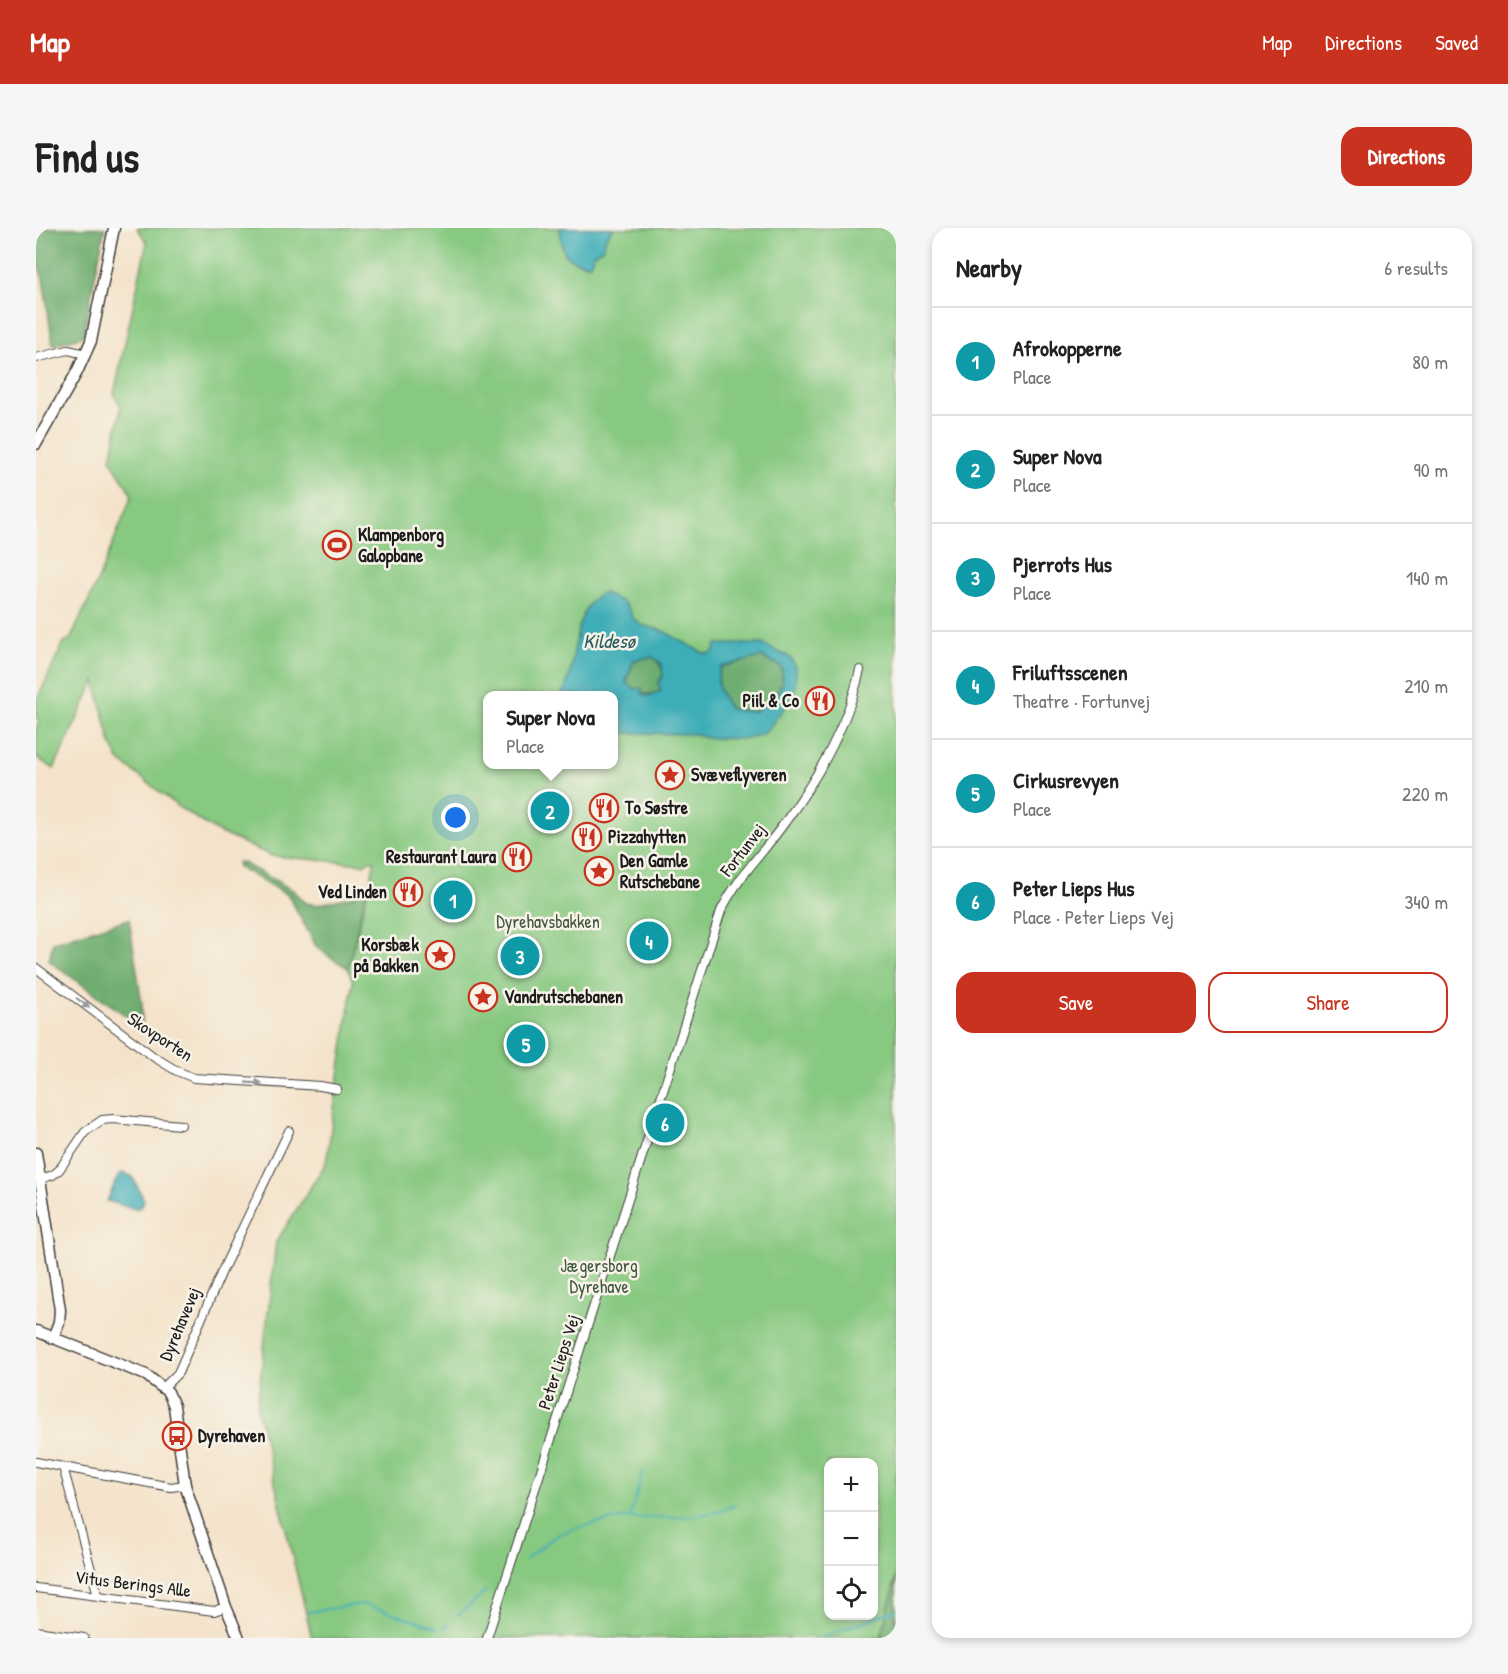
<!DOCTYPE html>
<meta charset="utf-8">
<style>
body{margin:0;font-family:"Patrick Hand",sans-serif;background:#f6f6f6;color:#222}
.controls{position:absolute;right:18px;bottom:18px;display:grid;overflow:hidden;border-radius:12px;box-shadow:0 3px 9px #0003}
.controls button{width:54px;height:54px;display:grid;place-items:center;padding:0;border:0;border-bottom:2px solid #e0e0e0;background:#fff;color:#222;font:30px sans-serif}
.you{position:absolute;left:420px;top:590px;width:21px;height:21px;margin:-15px;border:4px solid #fff;border-radius:50%;background:#1a73e8;box-shadow:0 0 0 9px #1a73e833}
.badge{display:grid;place-items:center;width:39px;height:39px;border-radius:50%;background:#c8321e;color:#fff;font-size:20px;font-weight:700}
.pin{position:absolute;translate:-50% -50%;border:3px solid #fff;box-shadow:0 2px 6px #0006}
.popup{position:absolute;left:447px;top:463px;width:135px;height:78px;box-sizing:border-box;display:grid;place-content:center;border-radius:12px;background:#fff;filter:drop-shadow(0 2px 4px #0005);font-size:20px;white-space:nowrap;color:#767676}
.popup b{font-size:22px;color:#222}
.popup::after{content:'';position:absolute;left:50%;top:100%;margin-left:-12px;border:12px solid transparent;border-top-color:#fff}
.list{margin:0;padding:0;list-style:none}
h2{display:flex;justify-content:space-between;align-items:center;height:78px;margin:0;padding:0 24px;font-size:26px}
h2 small{font-size:20px;font-weight:400;color:#767676}
.list li{display:grid;grid-template-columns:39px 1fr auto;gap:18px;align-items:center;box-sizing:border-box;height:108px;padding:0 24px;border-top:2px solid #e0e0e0}
.list b{display:block;font-size:22px;white-space:nowrap}
.list p{margin:0;font-size:20px;white-space:nowrap;color:#767676}
.list em{font-size:20px;font-style:normal;color:#767676}
.actions{display:flex;gap:12px;padding:18px 24px}
.actions a{flex:1;padding:14px 0;border:2px solid #c8321e;border-radius:18px;text-align:center;font-size:21px;color:#c8321e}
.actions .main{background:#c8321e;color:#fff}
.icon{flex:none;width:33px;height:33px;fill:none;stroke:currentColor;stroke-width:2;stroke-linecap:round;stroke-linejoin:round}
.map{position:relative;flex:none;width:860px;height:1410px;overflow:hidden;border-radius:18px}
header{display:flex;align-items:center;gap:36px;box-sizing:border-box;height:84px;padding:0 30px;background:#c8321e;color:#fff}
header strong{font-size:28px}
nav{display:flex;gap:33px;margin-inline-start:auto;font-size:21px}
.intro{display:flex;align-items:center;justify-content:space-between;box-sizing:border-box;height:144px;padding:0 36px}
h1{margin:0;font-size:42px}
.button{padding:15px 27px;border-radius:18px;background:#c8321e;color:#fff;font-size:21px;font-weight:700}
main{display:flex;gap:36px;padding:0 36px}
aside{flex:1;background:#fff;border-radius:18px;box-shadow:0 3px 9px #0003}
.map>svg:first-child{display:block}
.green{fill:#88c981;stroke:#52724e;stroke-width:1.5;fill-rule:evenodd}
.forest{fill:#6ead6f;stroke:#456446;stroke-width:1.5}
.water{fill:#3dadb7;stroke:#2c646a;stroke-width:1.5;fill-rule:evenodd}
.lines{fill:none;stroke-linecap:round;stroke-linejoin:round}
.stream{stroke:#3dadb7;stroke-width:2}
.minor-casing{stroke:#3c3a36;stroke-width:10}
.tertiary-casing{stroke:#3c3a36;stroke-width:13}
.minor{stroke:#fff;stroke-width:8}
.tertiary{stroke:#fff;stroke-width:10}
.oneway{fill:#999}
.labels{text-anchor:middle;stroke-width:5;stroke-linejoin:round;paint-order:stroke}
.poi-label{font-size:18px;font-weight:bold;fill:#1c1c1c;stroke:#f7f3e8;text-anchor:start}
.street-label{font-size:18px;fill:#1c1c1c;stroke:#f7f3e8}
.park-label{font-size:18px;fill:#42593f;stroke:#f7f3e8}
.water-label{font-size:20px;font-style:italic;fill:#2b5d62;stroke:#f7f3e8}
</style>
<header>
<strong>Map</strong>
<nav><a>Map</a><a>Directions</a><a>Saved</a></nav>
</header>
<div class="intro"><h1>Find us</h1><a class="button">Directions</a></div>
<main>
<div class="map">
<svg width="860" height="1410" viewBox="0 0 860 1410">
<rect width="100%" height="100%" fill="#f7f3e8"/>
<filter id="ink" filterUnits="userSpaceOnUse"><feTurbulence type="fractalNoise" baseFrequency=".0167" numOctaves="2"/><feDisplacementMap in="SourceGraphic" scale="12" xChannelSelector="R" yChannelSelector="G"/><feConvolveMatrix kernelMatrix="1 2 1 2 8 2 1 2 1" color-interpolation-filters="sRGB"/></filter>
<filter id="wash" filterUnits="userSpaceOnUse"><feTurbulence type="fractalNoise" baseFrequency=".008" numOctaves="4" result="noise"/><feDisplacementMap in="SourceGraphic" scale="24" xChannelSelector="R" yChannelSelector="G"/><feGaussianBlur stdDeviation="1.35" result="paint"/><feColorMatrix in="noise" values="0 0 0 0 0 0 0 0 0 0 0 0 0 0 0 0 0 1.4 0 .05"/><feComposite in="paint" operator="in"/></filter>
<g filter="url(#wash)">
<rect width="100%" height="100%" fill="#f4e3ca"/>
<path class="green" d="M101,0H860V1410H276L221,1180L240,1014L290,935L317,754L312,740L339,633H332L328,636L236,628L182,604L144,580L83,532L75,516L59,453L18,541L0,529V502L3,491L0,489V474L27,416L35,410L63,350L96,267L75,232L85,179L78,166L111,14ZM451,468H577V536H451ZM792,1234H838V1388H792Z"/>
<g class="forest">
<polygon points="0,0 69,0 47,108 17,117 7,51 0,30"/>
<path d="M617,429C629,439 627,449 626,463C608,469 605,466 590,454L598,432Z"/>
<path d="M725,429L745,438L748,450L740,468L718,484L694,481C683,465 677,458 685,439Z"/>
<polygon points="201,634 207,635 257,662 270,675 280,677 318,668 331,659 312,740 292,728 280,718 252,667 202,639"/>
<polygon points="93,691 106,776 106,799 13,733 17,714"/>
<polygon points="860,1349 860,1410 845,1410"/>
</g>
<g class="water">
<path d="M524,0H578L571,8L566,21L558,26L554,36C527,33 526,25 524,0Z"/>
<path d="M567,365L587,374L594,382L596,389L605,397L625,402L668,425L674,426L679,422L680,416H726L755,430L760,442L758,467L731,503L724,507L705,511L671,510L659,506L588,505L577,507V468L526,467C529,460 532,453 534,445C540,421 540,376 567,365ZM617,429L625,436L627,447L622,455L625,463L612,468L606,466V460L599,461L590,454L598,432ZM725,429L745,438C752,462 736,471 718,484L694,481C684,466 678,456 685,439Z"/>
<polygon points="86,945 96,948 108,972 105,979 99,981 71,973 81,950"/>
</g>
<g class="lines">
<g class="stream">
<polyline points="594,1289 607,1243"/>
<path d="M490,1331C501,1322 511,1313 524,1306C535,1300 578,1291 592,1290C628,1289 668,1292 701,1276"/>
<polyline points="272,1384 326,1376 401,1399"/>
<polyline points="422,1387 450,1363"/>
<polyline points="408,1400 413,1396"/>
<polyline points="783,1410 860,1382"/>
</g>
</g>
</g>
<g filter="url(#ink)">
<g class="lines">
<g class="minor-casing">
<g id="minor">
<polyline points="0,130 32,122 50,126"/>
<polyline points="0,740 118,829 141,843 158,850 284,858 301,861"/>
<polyline points="4,951 17,947 23,942 49,904 66,892 77,891 145,897"/>
<polyline points="128,1159 142,1145 187,1041 253,903"/>
<polyline points="0,1234 135,1259 149,1257"/>
<polyline points="27,1239 62,1367"/>
<polyline points="0,1360 178,1383 190,1379"/>
<polyline points="0,1403 48,1410"/>
<path d="M451,1410L685,683C701,650 726,626 747,597C782,550 811,499 824,442"/>
</g>
</g>
<g class="tertiary-casing">
<g id="tertiary">
<polyline points="0,216 41,144 55,113 78,0"/>
<polyline points="0,925 24,1082 23,1094 17,1110"/>
<polyline points="0,1103 110,1147 132,1164 138,1178 149,1257 190,1379 203,1410"/>
</g>
</g>
<use href="#minor" class="minor"/>
<use href="#tertiary" class="tertiary"/>
</g>
<defs><path id="oneway-solid" d="M-6-.8H1V-3.2L6.5 0L1 3.2V.8H-6Z" transform="scale(1.5)"/></defs>
<g class="oneway">
<use href="#oneway-solid" transform="translate(47 775) rotate(37)"/>
<use href="#oneway-solid" transform="translate(218 855) rotate(3)"/>
</g>
</g>
<defs>
<g id="stadium-ring" transform="scale(1.5)"><circle r="9.5" fill="#f7f3e8" stroke="#c8321e" stroke-width="1.5"/><path d="M0-5a6.5 5 0 1 0 0 10a6.5 5 0 1 0 0-10ZM-3.5-1.8h7v3.6h-7Z" fill="#c8321e"/></g>
<g id="restaurant-ring" transform="scale(1.5)"><circle r="9.5" fill="#f7f3e8" stroke="#c8321e" stroke-width="1.5"/><path d="M-5-6h1v4h1v-4h1v4h1v-4h1v5L-1.5 .5V6h-2V.5L-5-1ZM5-6V6H3V1.5H1.5Q1.5-4 5-6Z" fill="#c8321e"/></g>
<g id="sight-ring" transform="scale(1.5)"><circle r="9.5" fill="#f7f3e8" stroke="#c8321e" stroke-width="1.5"/><path d="M0-6L1.8-2.2L6-1.7L2.9 1.2L3.7 5.4L0 3.3L-3.7 5.4L-2.9 1.2L-6-1.7L-1.8-2.2Z" fill="#c8321e"/></g>
<g id="bus-ring" transform="scale(1.5)"><circle r="9.5" fill="#f7f3e8" stroke="#c8321e" stroke-width="1.5"/><path d="M-5-6H5V4H4V6H2V4H-2V6H-4V4H-5ZM-3.5-4V0h7V-4ZM-3.5 1.2v1.5H-2V1.2ZM2 1.2v1.5H3.5V1.2Z" fill="#c8321e"/></g>
</defs>
<g fill-rule="evenodd">
<use href="#stadium-ring" x="301" y="317"/>
<use href="#restaurant-ring" x="784" y="473"/>
<use href="#sight-ring" x="634" y="547"/>
<use href="#restaurant-ring" x="568" y="580"/>
<use href="#restaurant-ring" x="551" y="609"/>
<use href="#restaurant-ring" x="481" y="629"/>
<use href="#sight-ring" x="563" y="643"/>
<use href="#restaurant-ring" x="372" y="664"/>
<use href="#sight-ring" x="404" y="727"/>
<use href="#sight-ring" x="447" y="769"/>
<use href="#bus-ring" x="141" y="1208"/>
</g>
<g class="labels">
<g class="poi-label">
<text x="322" y="313">Klampenborg<tspan x="322" dy="21">Galopbane</tspan></text>
<text x="763" y="479" text-anchor="end">Piil &amp; Co</text>
<text x="655" y="553">Svæveflyveren</text>
<text x="589" y="586">To Søstre</text>
<text x="572" y="615">Pizzahytten</text>
<text x="460" y="635" text-anchor="end">Restaurant Laura</text>
<text x="584" y="639">Den Gamle<tspan x="584" dy="21">Rutschebane</tspan></text>
<text x="351" y="670" text-anchor="end">Ved Linden</text>
<text x="383" y="723" text-anchor="end">Korsbæk<tspan x="383" dy="21">på Bakken</tspan></text>
<text x="468" y="775">Vandrutschebanen</text>
<text x="162" y="1214">Dyrehaven</text>
</g>
<g class="street-label">
<text transform="translate(707 622) rotate(-52)" y="6">Fortunvej</text>
<text transform="translate(124 809) rotate(33)" y="6">Skovporten</text>
<text transform="translate(144 1096) rotate(-67)" y="6">Dyrehavevej</text>
<text transform="translate(523 1134) rotate(-72)" y="6">Peter Lieps Vej</text>
<text transform="translate(97 1356) rotate(7)" y="6">Vitus Berings Alle</text>
</g>
<g class="park-label">
<text x="512" y="700">Dyrehavsbakken</text>
<text x="563" y="1044">Jægersborg<tspan x="563" dy="21">Dyrehave</tspan></text>
</g>
<g class="water-label">
<text x="573" y="420">Kildesø</text>
</g>
</g>
</svg>
<div class="controls">
<button>+</button>
<button>−</button>
<button><svg class="icon" aria-label="locate" viewBox="0 0 24 24"><circle cx="12" cy="12" r="6"/><path d="M12 2v4M12 18v4M2 12h4M18 12h4"/></svg></button>
</div>
<div class="you"></div>
<div class="pin badge" style="left:417px;top:672px;background:#0f9aa8">1</div>
<div class="pin badge" style="left:514px;top:583px;background:#0f9aa8">2</div>
<div class="popup"><b>Super Nova</b>Place</div>
<div class="pin badge" style="left:484px;top:728px;background:#0f9aa8">3</div>
<div class="pin badge" style="left:613px;top:713px;background:#0f9aa8">4</div>
<div class="pin badge" style="left:490px;top:816px;background:#0f9aa8">5</div>
<div class="pin badge" style="left:629px;top:895px;background:#0f9aa8">6</div>
</div>
<aside>
<h2>Nearby<small>6 results</small></h2>
<ul class="list">
<li><span class="badge" style="background:#0f9aa8">1</span><div><b>Afrokopperne</b><p>Place</p></div><em>80 m</em></li>
<li><span class="badge" style="background:#0f9aa8">2</span><div><b>Super Nova</b><p>Place</p></div><em>90 m</em></li>
<li><span class="badge" style="background:#0f9aa8">3</span><div><b>Pjerrots Hus</b><p>Place</p></div><em>140 m</em></li>
<li><span class="badge" style="background:#0f9aa8">4</span><div><b>Friluftsscenen</b><p>Theatre · Fortunvej</p></div><em>210 m</em></li>
<li><span class="badge" style="background:#0f9aa8">5</span><div><b>Cirkusrevyen</b><p>Place</p></div><em>220 m</em></li>
<li><span class="badge" style="background:#0f9aa8">6</span><div><b>Peter Lieps Hus</b><p>Place · Peter Lieps Vej</p></div><em>340 m</em></li>
</ul>
<div class="actions"><a class="main">Save</a><a>Share</a></div>
</aside>
</main>
